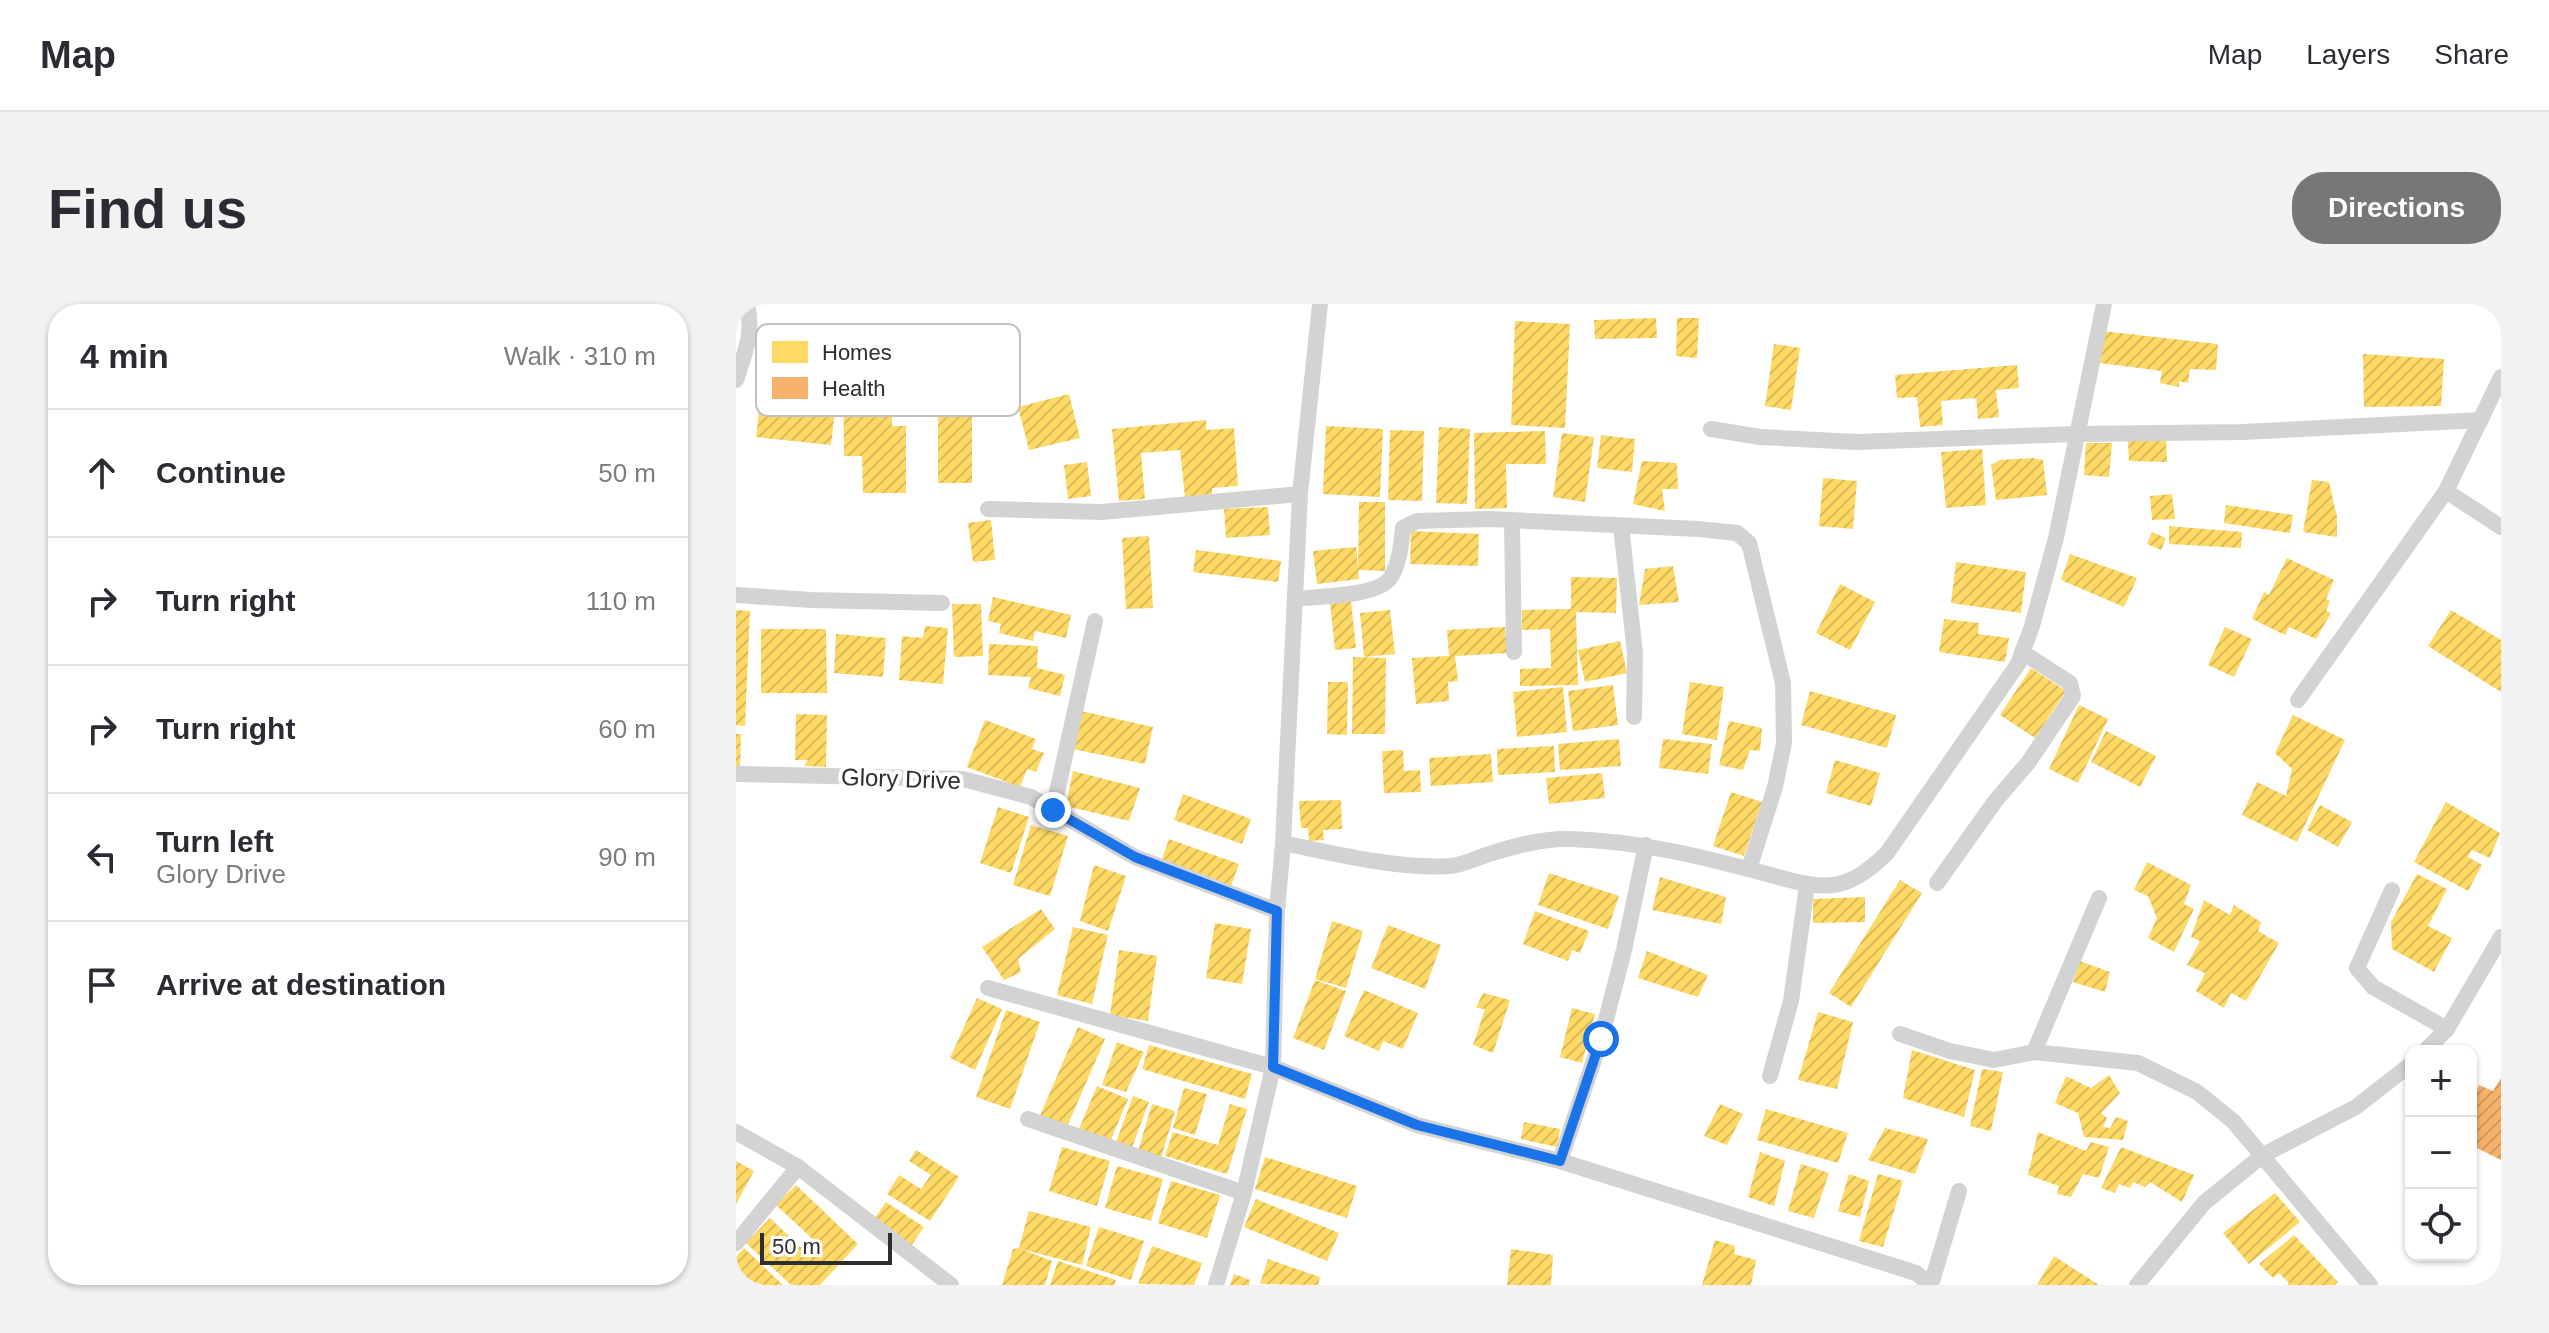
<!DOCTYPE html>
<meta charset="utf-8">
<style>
body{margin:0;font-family:Helvetica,sans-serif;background:#f2f2f3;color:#2b2b33}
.controls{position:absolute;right:24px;bottom:24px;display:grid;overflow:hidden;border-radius:16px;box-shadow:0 2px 6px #0004}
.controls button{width:72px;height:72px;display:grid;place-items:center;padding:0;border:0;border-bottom:2px solid #e1e1e2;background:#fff;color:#2b2b33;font:40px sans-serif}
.scale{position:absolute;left:24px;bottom:20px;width:132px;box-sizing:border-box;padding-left:8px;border:4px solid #2e2e2e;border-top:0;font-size:22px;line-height:28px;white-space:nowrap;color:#2e2e2e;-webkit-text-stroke:6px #fff;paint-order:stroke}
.stop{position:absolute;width:24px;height:24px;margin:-18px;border:6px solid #1a73e8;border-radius:50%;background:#fff}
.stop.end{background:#1a73e8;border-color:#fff;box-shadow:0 2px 8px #0008}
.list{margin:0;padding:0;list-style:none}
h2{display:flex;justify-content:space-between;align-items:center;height:104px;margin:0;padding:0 32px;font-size:34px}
h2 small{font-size:26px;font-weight:400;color:#7c7c81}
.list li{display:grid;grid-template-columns:52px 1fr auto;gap:24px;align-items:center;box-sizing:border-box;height:128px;padding:0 32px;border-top:2px solid #e1e1e2}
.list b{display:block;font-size:30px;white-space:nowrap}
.list p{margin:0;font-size:26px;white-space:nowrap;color:#7c7c81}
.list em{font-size:26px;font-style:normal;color:#7c7c81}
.icon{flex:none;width:44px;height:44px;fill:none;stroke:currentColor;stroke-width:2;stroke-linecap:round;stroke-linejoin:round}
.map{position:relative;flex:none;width:1765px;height:981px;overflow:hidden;border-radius:32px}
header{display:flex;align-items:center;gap:48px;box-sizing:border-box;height:112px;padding:0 40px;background:#fff;border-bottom:2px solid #e1e1e2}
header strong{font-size:38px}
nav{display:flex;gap:44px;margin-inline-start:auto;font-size:28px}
.intro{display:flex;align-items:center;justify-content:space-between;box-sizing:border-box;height:192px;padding:0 48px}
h1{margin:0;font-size:56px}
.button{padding:20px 36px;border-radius:32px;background:#777;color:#fff;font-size:28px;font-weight:700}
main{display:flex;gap:48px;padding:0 48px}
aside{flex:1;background:#fff;border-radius:32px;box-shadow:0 2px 6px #0004}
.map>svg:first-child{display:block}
.homes{fill:url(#homes-hatch)}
.health{fill:url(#health-hatch)}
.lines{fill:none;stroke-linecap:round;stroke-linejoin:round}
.street{stroke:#d3d3d3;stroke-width:16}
.route{stroke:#1a73e8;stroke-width:10}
.labels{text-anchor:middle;stroke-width:8;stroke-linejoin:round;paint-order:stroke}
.street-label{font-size:24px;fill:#2e2e2e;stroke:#fff}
.key{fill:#fff;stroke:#c0c0c0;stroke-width:2}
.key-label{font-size:22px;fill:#2e2e2e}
</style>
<header>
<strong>Map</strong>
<nav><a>Map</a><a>Layers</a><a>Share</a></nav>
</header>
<div class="intro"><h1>Find us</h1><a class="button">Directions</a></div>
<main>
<aside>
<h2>4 min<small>Walk · 310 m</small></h2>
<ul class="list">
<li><svg class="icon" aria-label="ahead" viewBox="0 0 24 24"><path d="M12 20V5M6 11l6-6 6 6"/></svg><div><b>Continue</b></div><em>50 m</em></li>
<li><svg class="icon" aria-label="right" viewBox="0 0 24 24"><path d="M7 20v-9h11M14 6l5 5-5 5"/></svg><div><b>Turn right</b></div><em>110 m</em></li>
<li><svg class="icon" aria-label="right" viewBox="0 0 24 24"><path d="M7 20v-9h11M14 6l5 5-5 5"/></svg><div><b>Turn right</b></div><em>60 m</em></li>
<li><svg class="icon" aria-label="left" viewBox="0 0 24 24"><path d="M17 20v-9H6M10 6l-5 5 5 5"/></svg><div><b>Turn left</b><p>Glory Drive</p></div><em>90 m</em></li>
<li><svg class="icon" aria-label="arrive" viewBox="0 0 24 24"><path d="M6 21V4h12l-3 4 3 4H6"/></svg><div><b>Arrive at destination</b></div></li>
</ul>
</aside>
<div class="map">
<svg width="1765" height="981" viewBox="0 0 1765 981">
<defs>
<pattern id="homes-hatch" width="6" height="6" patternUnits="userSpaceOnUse" patternTransform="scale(2)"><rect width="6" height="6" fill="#ffd966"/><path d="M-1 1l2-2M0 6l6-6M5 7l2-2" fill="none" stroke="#dbbb59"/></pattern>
<pattern id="health-hatch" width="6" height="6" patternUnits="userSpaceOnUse" patternTransform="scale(2)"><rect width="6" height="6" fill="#f6b26b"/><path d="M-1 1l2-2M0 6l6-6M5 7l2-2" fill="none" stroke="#d3995d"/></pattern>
</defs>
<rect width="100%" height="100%" fill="#fff"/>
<g class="homes">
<polygon points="920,14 921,34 859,35 858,16"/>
<polygon points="941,14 963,14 961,54 940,52"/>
<polygon points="779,17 834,20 829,124 775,121"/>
<polygon points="1366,27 1482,40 1480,66 1454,65 1452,79 1443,77 1443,83 1424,79 1426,67 1364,59"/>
<polygon points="1038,40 1064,44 1055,106 1029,102"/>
<polygon points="1627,50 1708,55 1705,102 1628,103"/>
<polygon points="1281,61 1283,84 1260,86 1263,113 1242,115 1240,94 1205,97 1207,121 1184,123 1181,93 1161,94 1159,71"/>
<polygon points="107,64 145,64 145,91 156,91 156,122 170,122 170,189 127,189 126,152 108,152"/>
<polygon points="49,89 72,92 71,103 99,106 95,141 20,133 24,96 49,99"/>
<polygon points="333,90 344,134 293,146 282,103"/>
<polygon points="202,104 236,105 236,179 202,179"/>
<polygon points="470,116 470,126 498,124 502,182 476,184 476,190 449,193 444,146 405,149 409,195 383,197 376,125"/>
<polygon points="590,122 647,125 644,193 587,190"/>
<polygon points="703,123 734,125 731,200 700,199"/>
<polygon points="654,126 688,127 686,197 652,196"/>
<polygon points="809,127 810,160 770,160 771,204 739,205 738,129"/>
<polygon points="826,129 858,133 849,198 817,193"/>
<polygon points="865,131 899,135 896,168 861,164"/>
<polygon points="1430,136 1431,158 1393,157 1392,137"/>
<polygon points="1350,139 1376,139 1373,173 1348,171"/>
<polygon points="1246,145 1250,201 1210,204 1205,148"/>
<polygon points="1296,154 1307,156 1311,191 1260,196 1255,161 1264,156"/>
<polygon points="906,157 941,159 942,185 926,185 929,207 897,200"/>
<polygon points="351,158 355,192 332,195 328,161"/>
<polygon points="1087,174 1121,177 1117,225 1083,222"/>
<polygon points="1576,176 1593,178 1601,213 1601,233 1567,228"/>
<polygon points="1436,190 1439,215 1416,216 1414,192"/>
<polygon points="623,198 649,198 649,267 622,266"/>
<polygon points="1490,201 1557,211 1554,229 1488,219"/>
<polygon points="532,203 534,231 490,234 488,205"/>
<polygon points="255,216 259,256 237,258 232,219"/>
<polygon points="1433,222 1506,228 1505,244 1433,240"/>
<polygon points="675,227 743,230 742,262 674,260"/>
<polygon points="1416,228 1430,234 1425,246 1411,240"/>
<polygon points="413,232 417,304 390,305 386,234"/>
<polygon points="620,243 623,275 581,280 577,247"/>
<polygon points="460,246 545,257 542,278 457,268"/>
<polygon points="1334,250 1401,274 1388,303 1325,276"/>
<polygon points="1551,254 1598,276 1590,295 1594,297 1590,307 1595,309 1580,335 1553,323 1549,331 1516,315 1528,288 1533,291"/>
<polygon points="1220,258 1290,268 1285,309 1215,299"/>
<polygon points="937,262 943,298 903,301 909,265"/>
<polygon points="835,273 881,274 880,309 840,308 842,381 784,382 784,365 815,364 814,325 786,326 786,306 835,305"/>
<polygon points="1104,280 1139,298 1114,346 1080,329"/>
<polygon points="257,293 335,311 330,334 299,327 297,337 263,329 265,320 252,317"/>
<polygon points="615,296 620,344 599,346 594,298"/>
<polygon points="216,300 245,300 247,352 218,353"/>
<polygon points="0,306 14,307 9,422 0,421"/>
<polygon points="654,306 659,350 628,353 624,309"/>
<polygon points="1715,306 1765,336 1765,388 1692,342"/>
<polygon points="1208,315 1243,319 1242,330 1273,334 1269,358 1203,348"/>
<polygon points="189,322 212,324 207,380 163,376 166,332 187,334"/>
<polygon points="769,323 771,349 719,352 722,377 712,378 713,397 680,400 676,354 713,352 711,326"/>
<polygon points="1489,323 1516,335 1498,373 1472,361"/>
<polygon points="25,325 90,325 91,389 25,389"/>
<polygon points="100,330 150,334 147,373 98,369"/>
<polygon points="884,337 891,369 849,378 842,346"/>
<polygon points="253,340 302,342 301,364 329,371 324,392 292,384 295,373 252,371"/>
<polygon points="617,353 650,354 649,430 616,430"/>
<polygon points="1295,364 1330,387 1299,434 1264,411"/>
<polygon points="592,378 612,378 611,431 591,430"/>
<polygon points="954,378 988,383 981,436 946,430"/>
<polygon points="877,381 882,421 837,427 832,387"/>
<polygon points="827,383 831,428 781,433 777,388"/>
<polygon points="1074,387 1160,411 1151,444 1065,421"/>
<polygon points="1343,401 1372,415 1342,479 1313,465"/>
<polygon points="345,407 417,423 409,460 337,445"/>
<polygon points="60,410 91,411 90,463 68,462 72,456 59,456"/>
<polygon points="1557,411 1609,436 1561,538 1506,511 1521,478 1550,492 1556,465 1539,449"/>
<polygon points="249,416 300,435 296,445 308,449 300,468 291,465 284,483 231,463"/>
<polygon points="993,417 1026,424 1024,447 1014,446 1007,466 983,461"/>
<polygon points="1370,427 1420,452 1404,483 1355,458"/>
<polygon points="0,430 5,430 4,467 0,467"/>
<polygon points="883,435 885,462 824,466 822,440"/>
<polygon points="927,435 976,440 972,470 923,464"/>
<polygon points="818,442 819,468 762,471 761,445"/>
<polygon points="667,446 668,467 684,466 685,488 648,489 646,447"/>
<polygon points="755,450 757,478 695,482 693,454"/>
<polygon points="1099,456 1144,469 1135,502 1090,489"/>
<polygon points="337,467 404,484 393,517 330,502"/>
<polygon points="866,469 869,494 813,500 810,474"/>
<polygon points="995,488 1026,498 1008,552 977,542"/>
<polygon points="447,490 515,515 506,540 438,516"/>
<polygon points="605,496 606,525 587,526 588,536 573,537 572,524 565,524 563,497"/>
<polygon points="1710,498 1764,529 1754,554 1736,546 1732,553 1746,561 1732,587 1678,558"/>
<polygon points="1584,501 1616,518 1602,543 1571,526"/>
<polygon points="262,503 293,513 275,569 244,559"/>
<polygon points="295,521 332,532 314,592 277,581"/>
<polygon points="433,535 503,560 495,582 425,558"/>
<polygon points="1411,558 1455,581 1448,600 1458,605 1438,648 1412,634 1421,614 1412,592 1398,586"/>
<polygon points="358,561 390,572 372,627 344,617"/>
<polygon points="813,569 883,592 872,625 802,601"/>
<polygon points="1681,570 1711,585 1692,622 1716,634 1698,668 1656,645 1655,618"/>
<polygon points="924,573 990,593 985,620 916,606"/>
<polygon points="1164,576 1186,589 1115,703 1093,689"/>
<polygon points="1129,593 1129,618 1077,619 1077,595"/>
<polygon points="1468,596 1494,611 1498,601 1525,618 1522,627 1543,639 1510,697 1495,689 1488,704 1460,687 1469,669 1451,661 1464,637 1455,633"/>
<polygon points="305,605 319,625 282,655 285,668 268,676 246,643"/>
<polygon points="799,607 853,627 844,649 836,646 832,657 787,640"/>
<polygon points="596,617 627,627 610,684 579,675"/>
<polygon points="479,619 515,625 506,680 470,674"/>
<polygon points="652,621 705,641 689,685 635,664"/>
<polygon points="337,623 372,631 356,700 321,691"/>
<polygon points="383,646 421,652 412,717 374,711"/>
<polygon points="911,647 972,671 962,693 902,674"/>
<polygon points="1344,657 1374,668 1369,688 1337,678"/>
<polygon points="579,676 610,687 588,746 557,734"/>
<polygon points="628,686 682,709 667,745 647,737 643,747 608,732"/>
<polygon points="747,689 774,696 757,749 737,741 749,705 740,704"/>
<polygon points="241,694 266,705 239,766 214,754"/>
<polygon points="836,704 859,710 846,759 824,753"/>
<polygon points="270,706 304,718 274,805 240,793"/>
<polygon points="1082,708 1117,718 1101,785 1062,776"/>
<polygon points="342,723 369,735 330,825 303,814"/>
<polygon points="381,738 408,748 390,788 366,781"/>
<polygon points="413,741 516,770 509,795 406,765"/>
<polygon points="1176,746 1239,766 1228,813 1167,794"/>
<polygon points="1246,765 1267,768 1255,827 1234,822"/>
<polygon points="1373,771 1384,789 1365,809 1371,814 1367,823 1374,824 1380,813 1392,817 1387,836 1348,833 1342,809 1319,799 1330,772 1355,784"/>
<polygon points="361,782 392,795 374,838 343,825"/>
<polygon points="448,784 471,790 459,831 437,824"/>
<polygon points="397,792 413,798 395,846 379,841"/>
<polygon points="416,800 439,807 425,854 402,847"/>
<polygon points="494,800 511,805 491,870 429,852 437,828 482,841"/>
<polygon points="984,800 1007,810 991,841 968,832"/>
<polygon points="1030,805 1112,829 1102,859 1021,836"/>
<polygon points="788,818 824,825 821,843 785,835"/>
<polygon points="1149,824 1192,835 1179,870 1132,856"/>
<polygon points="1302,828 1350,847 1355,838 1373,843 1363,874 1347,870 1335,893 1321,890 1323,882 1292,871"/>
<polygon points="326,843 374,857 361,902 313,887"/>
<polygon points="1385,843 1458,871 1446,898 1414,878 1409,883 1397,878 1394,884 1383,880 1379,889 1365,884"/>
<polygon points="180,846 223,873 194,917 151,890 163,871 185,885 195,871 173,857"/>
<polygon points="1024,848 1049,857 1038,902 1012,893"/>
<polygon points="529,853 621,882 611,914 519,885"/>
<polygon points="0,857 18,867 0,900"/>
<polygon points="1065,860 1093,869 1078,914 1052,907"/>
<polygon points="381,862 427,875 415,917 369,904"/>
<polygon points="1113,870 1133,877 1124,913 1102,907"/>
<polygon points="1142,870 1167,877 1147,943 1123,937"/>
<polygon points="435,877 484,891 471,934 422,919"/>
<polygon points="60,881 122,940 84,981 55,981 10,939 34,914 73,951 82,940 40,901"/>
<polygon points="1539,889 1564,918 1513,960 1487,929"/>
<polygon points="520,895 603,929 591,957 508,923"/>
<polygon points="150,898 188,923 175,942 137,917"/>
<polygon points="293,907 355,923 346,961 285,945 316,957 309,981 266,981 277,945 283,944"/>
<polygon points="363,923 408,937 395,976 350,962"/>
<polygon points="1558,931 1602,978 1599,981 1552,981 1553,979 1543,969 1537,974 1523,960"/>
<polygon points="979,936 999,942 998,950 1020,956 1015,981 966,981"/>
<polygon points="416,942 466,959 458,981 402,980"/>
<polygon points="8,944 47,981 8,981 0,973 0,953"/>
<polygon points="775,945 817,951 815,981 771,981"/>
<polygon points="1318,952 1363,981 1301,981"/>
<polygon points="532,955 584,973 582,981 524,980"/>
<polygon points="322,957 380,976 378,981 314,981"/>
<polygon points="498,970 514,976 513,981 494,981"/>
</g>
<polygon class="health" points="1765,774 1765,856 1735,841 1735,799 1743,781 1757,787"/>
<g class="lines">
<g class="street">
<path d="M0,76C9,48 18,29 11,0"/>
<polyline points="975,125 1024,133 1121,138 1340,130 1507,128 1745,116"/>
<polyline points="1710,187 1765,223"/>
<polyline points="252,205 366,208 564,190"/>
<polyline points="776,217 778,348"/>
<polyline points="885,222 899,349 898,413"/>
<polyline points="0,291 75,296 206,299"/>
<path d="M559,295C582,292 643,293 655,273C664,258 665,240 667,224L681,217L754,215L962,225L1001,229L1013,239L1047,379L1048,439L1039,483L1013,565"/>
<polyline points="1562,396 1710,187 1765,73"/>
<polyline points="0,470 227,475 295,493 399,553 541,607"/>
<polyline points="317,506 359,317"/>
<path d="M547,539C601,550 659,565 715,562C726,561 739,555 750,551C775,543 806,534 833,535C905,537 967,553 1035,571C1088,586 1109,590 1151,549L1282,360L1296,322L1320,234L1368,0"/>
<polyline points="1201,579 1260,496 1292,459 1337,392 1334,379 1286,348"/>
<polyline points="1656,586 1621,664 1637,683 1711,725"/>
<polyline points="252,684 537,763 681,821 824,857 1180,969 1195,981 1223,887"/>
<polyline points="1164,730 1214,747 1258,756 1298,748 1402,759 1461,788 1497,817 1634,981"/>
<polyline points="1689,747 1711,725 1765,633"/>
<polyline points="1298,748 1363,594"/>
<polyline points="1034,772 1055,697 1071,581"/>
<polyline points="292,815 508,889"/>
<polyline points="0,828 62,863 215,981"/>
<polyline points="824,857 865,735 888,646 910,541"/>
<polyline points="0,939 62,863"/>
<polyline points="480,981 508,889 537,763 541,607 547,539 564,190 584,0"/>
<polyline points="1401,981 1468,899 1527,851 1620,803 1675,760"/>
</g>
</g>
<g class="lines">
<polyline class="route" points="317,506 399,553 541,607 537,763 681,821 824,857 865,735"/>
</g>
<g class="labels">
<g class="street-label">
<text transform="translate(165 475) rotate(2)" y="8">Glory Drive</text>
</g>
</g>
<rect x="20" y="20" width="264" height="92" rx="12" class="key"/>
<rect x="36" y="37" width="36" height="22" fill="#ffd966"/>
<rect x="36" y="73" width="36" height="22" fill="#f6b26b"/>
<g class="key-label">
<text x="86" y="56">Homes</text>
<text x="86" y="92">Health</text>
</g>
</svg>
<div class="controls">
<button>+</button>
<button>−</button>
<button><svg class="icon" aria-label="locate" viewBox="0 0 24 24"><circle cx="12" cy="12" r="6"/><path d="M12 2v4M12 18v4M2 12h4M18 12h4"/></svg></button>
</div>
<div class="scale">50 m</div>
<div class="stop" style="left:865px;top:735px"></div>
<div class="stop end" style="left:317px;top:506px"></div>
</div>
</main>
